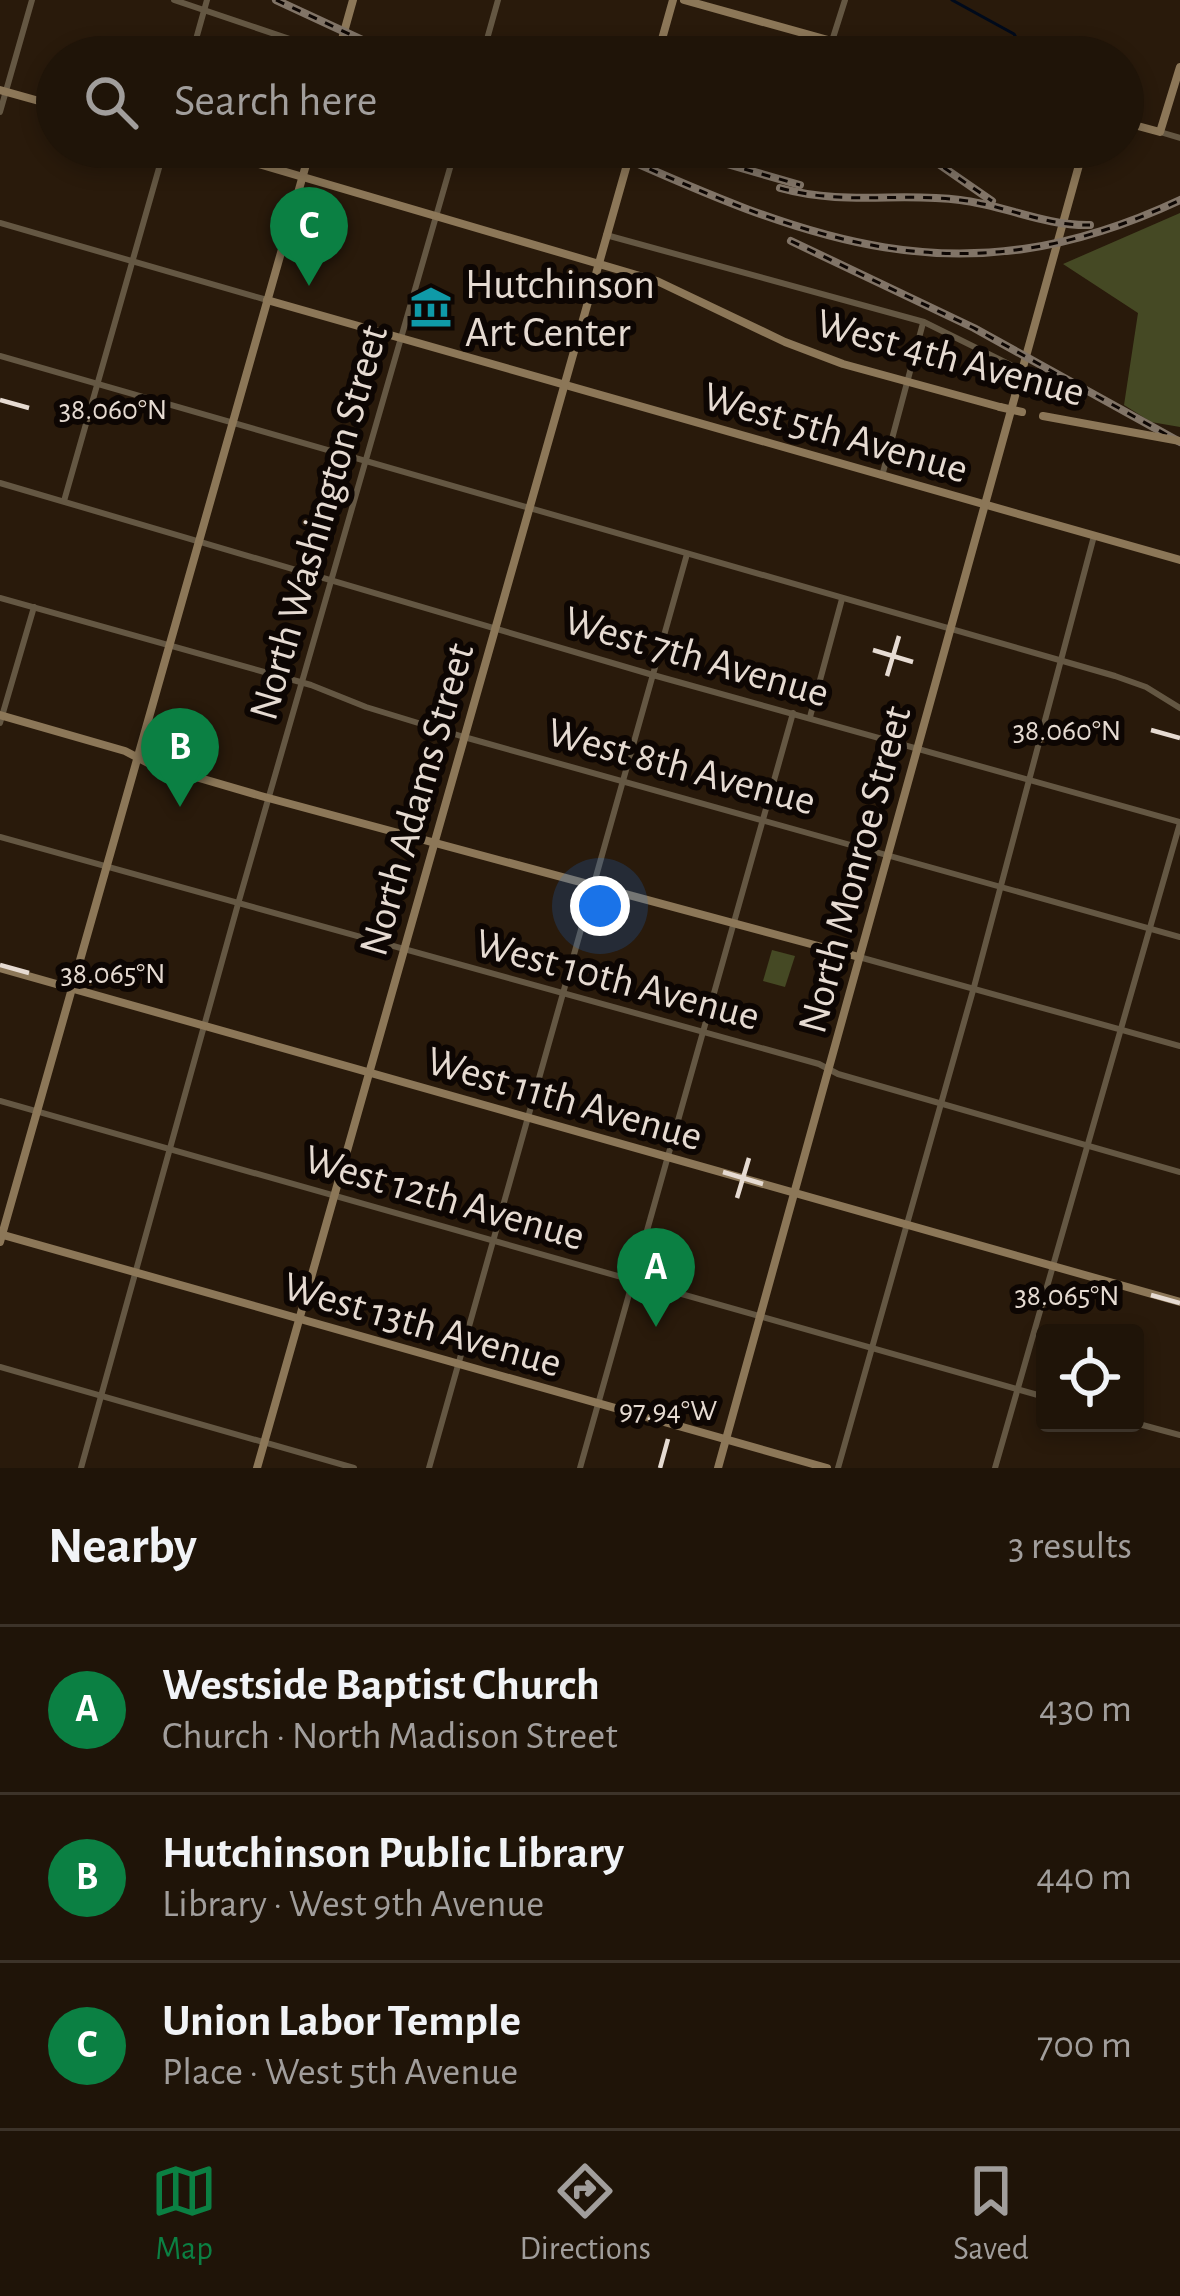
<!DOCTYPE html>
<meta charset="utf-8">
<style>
body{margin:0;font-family:"Alegreya Sans",sans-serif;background:#271d12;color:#f1f3f6}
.controls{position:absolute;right:36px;bottom:36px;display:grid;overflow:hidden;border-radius:12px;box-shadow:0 6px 18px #0003}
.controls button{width:108px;height:108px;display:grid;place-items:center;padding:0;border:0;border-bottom:3px solid #3c3329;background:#1f1408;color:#f1f3f6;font:60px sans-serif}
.you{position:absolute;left:600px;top:906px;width:42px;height:42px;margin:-30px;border:9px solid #fff;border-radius:50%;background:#1a73e8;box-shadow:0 0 0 18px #1a73e833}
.badge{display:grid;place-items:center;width:78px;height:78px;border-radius:50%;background:#0b8043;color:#fff;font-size:39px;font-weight:700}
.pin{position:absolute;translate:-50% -99px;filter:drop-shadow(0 3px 6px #0008)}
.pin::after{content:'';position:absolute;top:63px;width:42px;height:36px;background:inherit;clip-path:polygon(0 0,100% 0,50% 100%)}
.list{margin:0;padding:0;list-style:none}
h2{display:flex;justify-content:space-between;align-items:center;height:156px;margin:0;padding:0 48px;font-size:51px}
h2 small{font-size:39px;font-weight:400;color:#a19e9c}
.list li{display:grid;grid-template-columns:78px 1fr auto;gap:36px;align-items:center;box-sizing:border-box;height:168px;padding:0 48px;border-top:3px solid #3c3329}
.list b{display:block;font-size:45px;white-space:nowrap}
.list p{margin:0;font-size:39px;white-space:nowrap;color:#a19e9c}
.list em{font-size:39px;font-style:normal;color:#a19e9c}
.icon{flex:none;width:66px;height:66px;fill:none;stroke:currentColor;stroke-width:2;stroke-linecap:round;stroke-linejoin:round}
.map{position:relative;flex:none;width:1180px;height:1468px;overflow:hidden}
.search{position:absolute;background:#1f1408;box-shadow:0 6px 18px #0003;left:36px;right:36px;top:36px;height:132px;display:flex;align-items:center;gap:30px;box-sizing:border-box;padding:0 42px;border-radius:66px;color:#a19e9c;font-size:45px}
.sheet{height:660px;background:#1f1408}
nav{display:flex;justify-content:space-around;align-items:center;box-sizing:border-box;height:168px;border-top:3px solid #3c3329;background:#1f1408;font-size:33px;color:#a19e9c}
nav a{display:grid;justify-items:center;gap:6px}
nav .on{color:#0b8043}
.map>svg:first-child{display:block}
.green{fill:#454924}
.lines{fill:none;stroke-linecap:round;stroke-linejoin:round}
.stream{stroke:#000a1b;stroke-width:3}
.street{stroke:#645743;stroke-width:6}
.secondary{stroke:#8c7758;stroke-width:8}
.rail-casing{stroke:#817467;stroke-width:8}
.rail{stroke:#0d0603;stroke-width:3;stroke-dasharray:9;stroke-linecap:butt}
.secondary-bridge{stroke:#8c7758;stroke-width:8}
.ticks{fill:none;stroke:#e6dbd2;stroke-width:4.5}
.labels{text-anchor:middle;stroke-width:12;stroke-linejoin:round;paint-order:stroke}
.poi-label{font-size:42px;fill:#e6dbd2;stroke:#0d0603;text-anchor:start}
.street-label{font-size:42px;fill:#e6dbd2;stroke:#0d0603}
.ticks-label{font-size:30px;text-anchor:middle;fill:#e6dbd2;stroke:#0d0603;stroke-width:12;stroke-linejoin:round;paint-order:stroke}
</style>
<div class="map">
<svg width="1180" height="1468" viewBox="0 0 1180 1468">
<rect width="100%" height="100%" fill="#291a0b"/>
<g class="green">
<polygon points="1180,213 1180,427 1151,422 1124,405 1138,313 1063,264"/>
<polygon points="772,950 795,956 785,987 763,981"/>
</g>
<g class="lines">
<polyline class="stream" points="952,0 1014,34 1027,57"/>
<g class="street">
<polyline points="174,0 337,55"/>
<polyline points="832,41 845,0"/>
<polyline points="191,57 207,0"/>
<polyline points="482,57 498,0"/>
<polyline points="0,112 32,0"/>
<polyline points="1160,132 1180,138"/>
<polyline points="0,223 267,300"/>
<polyline points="606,235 924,322 1021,370"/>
<polyline points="0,356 1115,676 1146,687 1180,708"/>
<polyline points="882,476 923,323"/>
<polyline points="0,483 653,675 1180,822"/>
<polyline points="64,501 165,147"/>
<polyline points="0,598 311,685 366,707 464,737 1180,937"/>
<polyline points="810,717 842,599"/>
<polyline points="0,723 34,607"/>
<polyline points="0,837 819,1064 838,1074 1180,1172"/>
<polyline points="859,957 1180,1046"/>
<polyline points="0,1101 1045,1397"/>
<polyline points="0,1367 354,1468"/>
<polyline points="1135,1423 1180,1435"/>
<polyline points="81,1468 238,904 456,147"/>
<polyline points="429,1468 687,554"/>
<polyline points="580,1468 793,713"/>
<polyline points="838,1468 974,987 1094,536"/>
<polyline points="995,1468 1180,823"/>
</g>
<g class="secondary">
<polyline points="684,0 889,57"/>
<polyline points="337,57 353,0"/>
<polyline points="657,57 673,0"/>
<polyline points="0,90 57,106"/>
<polyline points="1123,122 1160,132 1180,67"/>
<polyline points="201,147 657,281 785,342 843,364 1000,407"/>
<polyline points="267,300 1180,560"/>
<polyline points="0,715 125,751 148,763 261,796 859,957"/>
<polyline points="0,968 1180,1302"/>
<polyline points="0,1234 827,1468"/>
<polyline points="0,1242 311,147"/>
<polyline points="257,1468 632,147"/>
<polyline points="718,1468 1084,147"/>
</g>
<g class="rail-casing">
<g id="rail">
<polyline points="276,0 399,57"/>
<path d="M600,147C808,240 958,304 1180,200"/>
<polyline points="914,147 992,201"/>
<polyline points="727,164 800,185"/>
<path d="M780,188C845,206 897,192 960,200C1004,205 1044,226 1090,225"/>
<polyline points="791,241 974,328 1180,442"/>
</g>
</g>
<use href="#rail" class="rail"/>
<g class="secondary-bridge">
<polyline points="1000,407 1022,412"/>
<polyline points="1043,416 1180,441"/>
</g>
</g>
<path class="ticks" d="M0,400L29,408M873,650L913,662M887,676L899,636M1151,730L1180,738M0,965L29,973M723,1172L763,1184M737,1198L749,1158M1151,1295L1180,1303M660,1468L668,1439"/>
<defs>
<g id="museum-bare" transform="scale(3.24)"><path d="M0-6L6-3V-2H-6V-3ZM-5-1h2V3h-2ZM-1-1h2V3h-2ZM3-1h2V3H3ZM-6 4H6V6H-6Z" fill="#0f9aa8" stroke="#0d0603" stroke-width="2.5" paint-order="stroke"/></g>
</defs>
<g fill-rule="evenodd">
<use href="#museum-bare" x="431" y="307"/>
</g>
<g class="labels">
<g class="poi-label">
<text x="465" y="298">Hutchinson<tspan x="465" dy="48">Art Center</tspan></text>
</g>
<g class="street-label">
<text transform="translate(951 356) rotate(15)" y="15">West 4th Avenue</text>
<text transform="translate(836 431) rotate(16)" y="15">West 5th Avenue</text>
<text transform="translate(317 522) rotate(-74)" y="15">North Washington Street</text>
<text transform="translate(697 655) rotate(16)" y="15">West 7th Avenue</text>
<text transform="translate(682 765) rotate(15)" y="15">West 8th Avenue</text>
<text transform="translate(415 799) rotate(-74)" y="15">North Adams Street</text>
<text transform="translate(853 869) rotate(-75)" y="15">North Monroe Street</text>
<text transform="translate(618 978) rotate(15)" y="15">West 10th Avenue</text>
<text transform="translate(565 1097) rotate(16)" y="15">West 11th Avenue</text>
<text transform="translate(445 1196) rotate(16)" y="15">West 12th Avenue</text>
<text transform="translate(423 1323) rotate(16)" y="15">West 13th Avenue</text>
</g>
</g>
<g class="ticks-label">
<text x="113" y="419">38.060°N</text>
<text x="1067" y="740">38.060°N</text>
<text x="113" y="983">38.065°N</text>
<text x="1067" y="1305">38.065°N</text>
<text x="668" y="1420">97.94°W</text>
</g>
</svg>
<div class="controls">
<button><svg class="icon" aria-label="locate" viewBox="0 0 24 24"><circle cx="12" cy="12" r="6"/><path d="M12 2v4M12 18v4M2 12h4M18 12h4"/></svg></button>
</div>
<div class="you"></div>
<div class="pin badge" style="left:656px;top:1327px">A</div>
<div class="pin badge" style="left:180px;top:807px">B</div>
<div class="pin badge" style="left:309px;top:286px">C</div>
<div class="search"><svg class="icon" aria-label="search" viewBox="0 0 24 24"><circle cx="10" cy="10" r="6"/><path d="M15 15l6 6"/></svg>Search here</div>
</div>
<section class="sheet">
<h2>Nearby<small>3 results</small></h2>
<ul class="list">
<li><span class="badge">A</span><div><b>Westside Baptist Church</b><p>Church · North Madison Street</p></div><em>430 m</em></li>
<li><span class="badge">B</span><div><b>Hutchinson Public Library</b><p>Library · West 9th Avenue</p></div><em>440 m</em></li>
<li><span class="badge">C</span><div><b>Union Labor Temple</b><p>Place · West 5th Avenue</p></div><em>700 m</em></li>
</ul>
</section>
<nav>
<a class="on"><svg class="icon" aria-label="map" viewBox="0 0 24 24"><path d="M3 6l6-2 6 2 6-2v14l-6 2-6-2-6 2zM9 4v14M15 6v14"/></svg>Map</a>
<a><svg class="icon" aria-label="directions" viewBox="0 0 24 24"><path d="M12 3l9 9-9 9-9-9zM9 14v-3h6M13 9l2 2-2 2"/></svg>Directions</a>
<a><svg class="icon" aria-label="saved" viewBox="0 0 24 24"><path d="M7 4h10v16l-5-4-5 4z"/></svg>Saved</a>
</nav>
